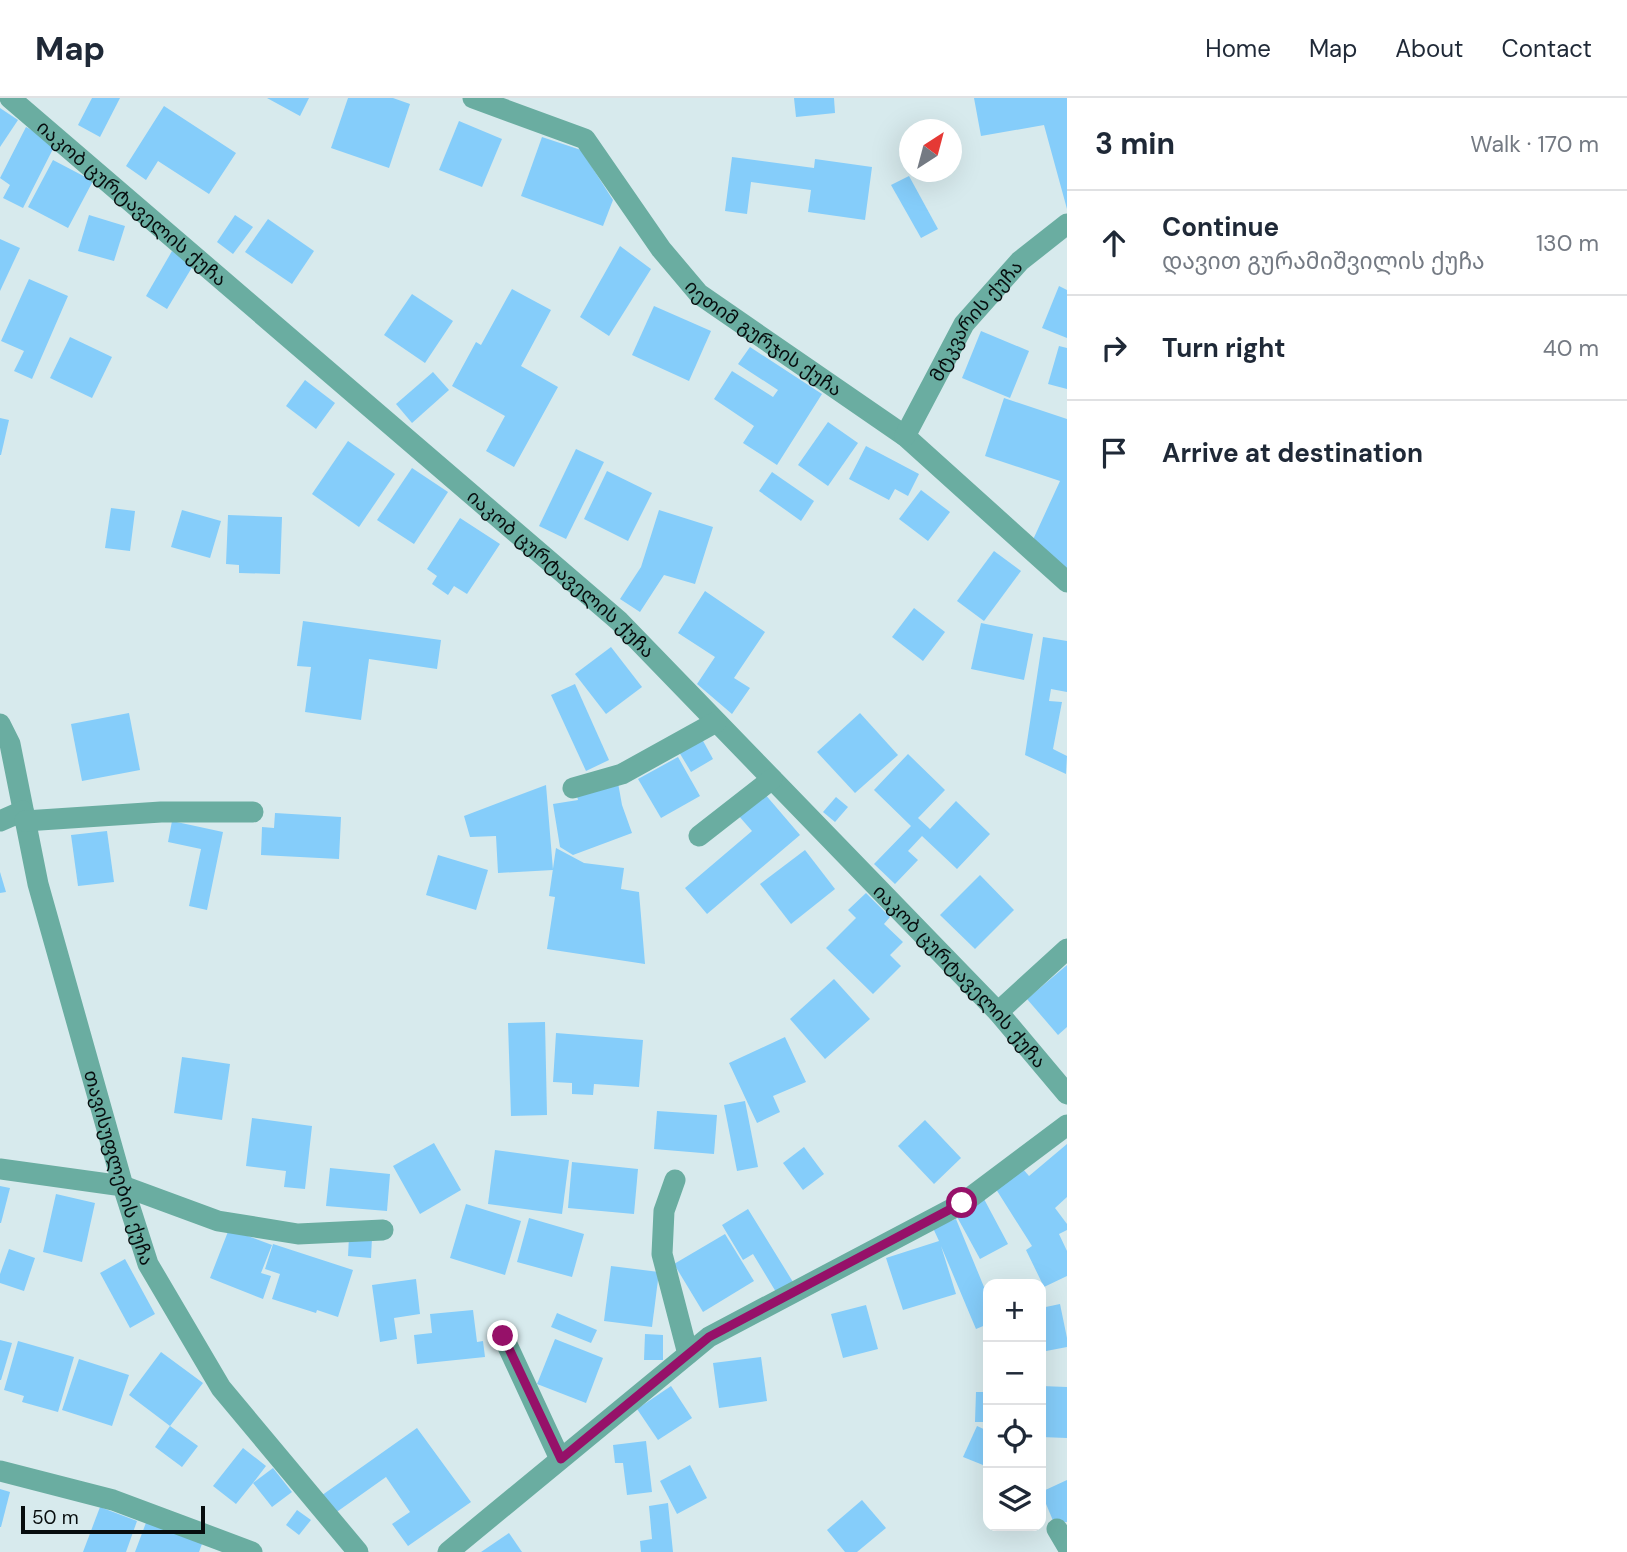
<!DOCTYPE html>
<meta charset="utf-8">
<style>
body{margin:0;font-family:"DM Sans","Noto Sans Georgian",sans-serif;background:#f6f6f7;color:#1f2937}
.controls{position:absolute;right:21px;bottom:21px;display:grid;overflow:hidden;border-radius:14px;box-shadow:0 7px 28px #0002}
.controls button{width:63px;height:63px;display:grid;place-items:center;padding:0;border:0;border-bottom:2px solid #e0e1e3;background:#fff;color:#1f2937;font:35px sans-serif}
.compass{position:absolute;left:899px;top:21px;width:63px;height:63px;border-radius:50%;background:#fff;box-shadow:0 7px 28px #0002;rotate:36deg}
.scale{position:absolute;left:21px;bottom:18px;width:184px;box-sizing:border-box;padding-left:7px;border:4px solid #070d0e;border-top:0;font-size:19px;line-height:24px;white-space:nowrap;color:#070d0e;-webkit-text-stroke:5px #d7eaed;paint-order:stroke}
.stop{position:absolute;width:21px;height:21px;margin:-16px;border:5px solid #961169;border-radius:50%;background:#fff}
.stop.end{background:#961169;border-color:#fff;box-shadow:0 2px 7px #0008}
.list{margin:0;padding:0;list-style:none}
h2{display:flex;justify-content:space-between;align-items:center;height:91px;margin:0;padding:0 28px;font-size:30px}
h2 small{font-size:23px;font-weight:400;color:#747a83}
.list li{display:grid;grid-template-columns:46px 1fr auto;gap:21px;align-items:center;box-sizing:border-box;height:105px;padding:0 28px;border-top:2px solid #e0e1e3}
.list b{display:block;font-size:26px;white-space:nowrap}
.list p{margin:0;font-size:23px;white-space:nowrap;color:#747a83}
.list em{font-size:23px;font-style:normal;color:#747a83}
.icon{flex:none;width:38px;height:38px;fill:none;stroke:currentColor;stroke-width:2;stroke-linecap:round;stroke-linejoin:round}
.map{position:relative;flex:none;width:1067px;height:1454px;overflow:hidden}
header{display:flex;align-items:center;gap:42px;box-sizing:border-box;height:98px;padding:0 35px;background:#fff;border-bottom:2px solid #e0e1e3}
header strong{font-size:33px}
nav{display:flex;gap:38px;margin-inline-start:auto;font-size:24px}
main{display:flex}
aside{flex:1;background:#fff}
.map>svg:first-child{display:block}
.building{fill:#85cdfa}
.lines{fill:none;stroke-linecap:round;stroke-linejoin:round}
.minor{stroke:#6aada1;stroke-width:21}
.route{stroke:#961169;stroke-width:9}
.labels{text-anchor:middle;stroke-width:5;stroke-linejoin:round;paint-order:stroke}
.street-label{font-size:19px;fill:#070d0e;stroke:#d7eaed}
</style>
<header>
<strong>Map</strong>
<nav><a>Home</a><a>Map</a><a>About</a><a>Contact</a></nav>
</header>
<main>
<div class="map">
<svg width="1067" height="1454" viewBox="0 0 1067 1454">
<rect width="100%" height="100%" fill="#d7eaed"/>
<g class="building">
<polygon points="92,0 120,0 100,39 78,27"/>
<polygon points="267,0 309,0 300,18"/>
<polygon points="348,0 393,0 410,6 389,70 331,50"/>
<polygon points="794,0 834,0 835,15 796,19"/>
<polygon points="974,0 1067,0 1067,111 1044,27 981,38"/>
<polygon points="164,8 236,55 209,96 158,63 146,82 126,68"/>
<polygon points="0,10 18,22 0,49"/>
<polygon points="459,23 502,41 482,89 439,72"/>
<polygon points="26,29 56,45 23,110 3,100 10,87 0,80"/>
<polygon points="542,39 581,52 613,102 603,128 521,98"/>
<polygon points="732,59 814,70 815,61 872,69 865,122 808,114 811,92 751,84 747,116 725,113"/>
<polygon points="53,62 93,83 68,130 28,109"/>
<polygon points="909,78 938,131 921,140 891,87"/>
<polygon points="89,117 125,128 114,163 78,153"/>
<polygon points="235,117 253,129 233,156 217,144"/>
<polygon points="268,121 314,153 292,186 245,154"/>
<polygon points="0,141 20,150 0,193"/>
<polygon points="620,148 651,171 609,238 580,219"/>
<polygon points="172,153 194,166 167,211 146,198"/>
<polygon points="29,181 68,198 32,281 14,273 24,253 1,243"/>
<polygon points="1059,188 1067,192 1067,240 1042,230"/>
<polygon points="512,191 551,212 521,268 558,289 514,369 486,353 505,318 452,288 476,244 481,247"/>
<polygon points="412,196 453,223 425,265 384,237"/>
<polygon points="654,208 711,233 689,283 632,257"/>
<polygon points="981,233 1029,253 1010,300 962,280"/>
<polygon points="70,239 112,259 92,300 50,280"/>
<polygon points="1059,248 1067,250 1067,291 1048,286"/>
<polygon points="750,249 822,296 777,367 743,345 754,328 714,301 732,273 773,299 778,292 738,266"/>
<polygon points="433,274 449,292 412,325 396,306"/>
<polygon points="305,282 335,305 316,331 286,308"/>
<polygon points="1004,300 1067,321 1067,475 1031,446 1060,383 985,358"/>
<polygon points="0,320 9,322 1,357 0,357"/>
<polygon points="828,324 858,345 828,388 798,367"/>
<polygon points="348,343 395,376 359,429 312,396"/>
<polygon points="866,348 919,376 908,398 895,391 889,402 849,381"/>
<polygon points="576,351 604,364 566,441 539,428"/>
<polygon points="412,370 448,394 414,446 377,422"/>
<polygon points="607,373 652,395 628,443 584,421"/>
<polygon points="772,374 814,403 801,423 759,393"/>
<polygon points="921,392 950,414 928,443 899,421"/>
<polygon points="111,410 135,413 130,453 105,450"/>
<polygon points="182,412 221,423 210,460 171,449"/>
<polygon points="659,412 713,429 695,486 664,477 640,514 620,501 641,469"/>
<polygon points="228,417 282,419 280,476 239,475 239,467 226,466"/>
<polygon points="460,420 500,446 467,496 454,488 448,497 432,486 437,478 427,471"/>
<polygon points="994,453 1021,473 984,523 957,503"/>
<polygon points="705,493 765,534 734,580 750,590 732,616 697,586 715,559 678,535"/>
<polygon points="914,510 945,534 923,563 892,539"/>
<polygon points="303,523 441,542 437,571 369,561 361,622 305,614 311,569 297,568"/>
<polygon points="981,525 1033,536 1024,582 971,571"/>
<polygon points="1043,539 1067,543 1067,594 1051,591 1049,603 1062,604 1053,651 1067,658 1066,676 1025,657"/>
<polygon points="611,549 642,589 606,616 575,576"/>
<polygon points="575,586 609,662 586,673 551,597"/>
<polygon points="129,615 140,672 82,683 71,626"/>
<polygon points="860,615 898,657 855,695 817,654"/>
<polygon points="702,641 713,661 691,674 679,654"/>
<polygon points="908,656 945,692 918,720 930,731 956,703 990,736 957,771 922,738 908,753 918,762 895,786 874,766 911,728 874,692"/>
<polygon points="678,659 700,698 661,720 638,681"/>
<polygon points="617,679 622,707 632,735 573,757 560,749 553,706 578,702 576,694"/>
<polygon points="546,687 553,772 498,775 496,738 470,739 464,718"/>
<polygon points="764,695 800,737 707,816 685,790 752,733 738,717"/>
<polygon points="836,699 848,709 835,724 823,714"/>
<polygon points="275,715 341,719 339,761 261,757 262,729 274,730"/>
<polygon points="172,723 223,734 207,812 189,808 201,751 168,744"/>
<polygon points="107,733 114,784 78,788 71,737"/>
<polygon points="556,750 584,765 624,770 621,791 639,794 645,866 547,851 555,799 549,798"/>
<polygon points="805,752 835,791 791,826 760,786"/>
<polygon points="438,757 488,772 476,812 426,797"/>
<polygon points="0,774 6,794 0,795"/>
<polygon points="980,777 1014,812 975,851 940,817"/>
<polygon points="866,795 890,819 884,826 903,844 890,857 901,868 873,896 826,850 856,820 848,812"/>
<polygon points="1067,867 1067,929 1058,937 1027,901"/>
<polygon points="834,881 870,921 825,961 790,921"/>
<polygon points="545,924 547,1017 511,1018 508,925"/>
<polygon points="556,935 643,942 639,989 594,986 593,997 572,996 572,985 553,984"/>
<polygon points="785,939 806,984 773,998 780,1014 757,1025 729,965"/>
<polygon points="182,959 230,966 222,1022 174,1015"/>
<polygon points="745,1003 758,1069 737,1073 724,1007"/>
<polygon points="657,1013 717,1017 714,1056 654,1051"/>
<polygon points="252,1020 312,1028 305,1091 284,1089 286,1073 246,1068"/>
<polygon points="925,1022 961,1060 934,1086 898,1048"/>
<polygon points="434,1045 461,1092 420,1116 393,1068"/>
<polygon points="1067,1046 1067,1099 1055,1110 1067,1126 1067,1132 1059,1136 1067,1153 1067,1178 1044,1189 1026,1152 1032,1148 994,1088 1023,1071 1029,1078"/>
<polygon points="804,1049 824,1076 803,1092 783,1065"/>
<polygon points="495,1052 569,1062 562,1116 488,1106"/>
<polygon points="572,1064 638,1071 634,1116 568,1110"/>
<polygon points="330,1070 390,1076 387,1113 326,1108"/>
<polygon points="0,1088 10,1090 1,1125 0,1125"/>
<polygon points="56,1096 95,1105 82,1164 43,1154"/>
<polygon points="984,1101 1008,1146 980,1161 956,1117"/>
<polygon points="466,1106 521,1123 505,1177 450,1160"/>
<polygon points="748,1111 793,1184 776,1194 753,1156 743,1162 722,1127"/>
<polygon points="529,1120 584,1136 572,1179 517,1164"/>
<polygon points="956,1121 984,1189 988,1187 988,1226 976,1231 941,1148 956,1196 903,1212 886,1160 939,1143 933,1130"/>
<polygon points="229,1131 272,1147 261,1175 271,1178 263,1201 210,1180"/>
<polygon points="725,1136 754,1183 703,1214 674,1166"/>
<polygon points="349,1139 372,1140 371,1160 348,1158"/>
<polygon points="273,1146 353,1172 338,1219 317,1212 316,1215 272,1201 280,1176 265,1171"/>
<polygon points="9,1151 35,1160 24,1193 0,1185 0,1176"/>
<polygon points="125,1161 155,1216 130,1230 100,1175"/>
<polygon points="611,1168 659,1174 652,1229 604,1223"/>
<polygon points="416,1181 420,1216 394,1220 397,1241 380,1244 372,1187"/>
<polygon points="1060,1206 1067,1240 1067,1249 1041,1254 1041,1210"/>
<polygon points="866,1207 878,1251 843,1260 831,1216"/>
<polygon points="473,1212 477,1244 483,1243 485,1259 417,1266 414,1237 432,1235 430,1216"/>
<polygon points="557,1215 597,1232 591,1245 551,1229"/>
<polygon points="645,1236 663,1237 663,1262 644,1262"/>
<polygon points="555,1241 603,1260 586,1305 537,1286"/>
<polygon points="0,1242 12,1245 1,1282 0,1282"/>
<polygon points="18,1243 74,1259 58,1314 22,1304 24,1298 4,1292"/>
<polygon points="161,1254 203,1285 170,1328 198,1348 182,1369 155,1349 170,1328 129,1297"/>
<polygon points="761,1259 767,1303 719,1310 713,1265"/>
<polygon points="79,1261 129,1277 112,1328 62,1312"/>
<polygon points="671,1288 692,1320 658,1342 637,1311"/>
<polygon points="1041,1288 1067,1289 1067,1340 1041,1339"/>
<polygon points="976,1294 988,1294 988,1324 975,1324"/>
<polygon points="977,1328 988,1333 988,1355 983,1367 963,1359"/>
<polygon points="417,1330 471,1404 408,1448 392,1426 410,1414 386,1379 331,1418 318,1400"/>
<polygon points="646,1343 652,1394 627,1397 623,1365 615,1365 613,1347"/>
<polygon points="243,1350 266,1368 253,1385 273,1370 292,1394 272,1409 253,1385 236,1406 213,1388"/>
<polygon points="690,1367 707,1400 677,1416 660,1383"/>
<polygon points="1067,1382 1067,1424 1054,1425 1041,1394"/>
<polygon points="0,1391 10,1394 1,1429 0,1429"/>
<polygon points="862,1402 886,1430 857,1454 845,1454 827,1432"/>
<polygon points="668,1405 673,1454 641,1454 640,1443 652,1441 649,1408"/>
<polygon points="100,1409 137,1423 126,1454 83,1454"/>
<polygon points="297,1412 311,1422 299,1437 286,1427"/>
<polygon points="147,1422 203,1443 199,1454 135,1454"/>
<polygon points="509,1435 522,1454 481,1454"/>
</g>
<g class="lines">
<g class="minor">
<path id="s1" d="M10,0L619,523L998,914L1067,996"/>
<path id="s2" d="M473,0L585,41L661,151L699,196L905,338L1067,484"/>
<path id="s3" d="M905,338L964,226L1020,163L1067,126"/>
<path id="s4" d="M0,626L10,646L38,786L123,1088L148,1166L221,1290L358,1454"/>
<polyline points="573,690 622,676 716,624"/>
<polyline points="0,723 23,713"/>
<polyline points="25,723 161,714 253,714"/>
<polyline points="699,738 772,681"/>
<polyline points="998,914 1067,851"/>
<polyline points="0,1071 123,1088 218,1123 298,1136 383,1132"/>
<polyline points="675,1082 664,1113 662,1156 688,1256"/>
<polyline points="503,1238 560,1361"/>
<polyline points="0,1373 113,1402 252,1454"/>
<polyline points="1057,1431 1067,1448"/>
<polyline points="448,1454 709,1239 963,1105 1067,1027"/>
</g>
</g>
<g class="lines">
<polyline class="route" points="503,1238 561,1361 709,1239 962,1105"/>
</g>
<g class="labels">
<g class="street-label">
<text dy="7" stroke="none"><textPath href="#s1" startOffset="161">იაკობ ცურტაველის ქუჩა</textPath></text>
<text dy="7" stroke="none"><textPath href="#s3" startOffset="136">მტკვარის ქუჩა</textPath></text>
<text dy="7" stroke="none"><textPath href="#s2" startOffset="390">იეთიმ გურჯის ქუჩა</textPath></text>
<text dy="7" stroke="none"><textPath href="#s1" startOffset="728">იაკობ ცურტაველის ქუჩა</textPath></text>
<text dy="7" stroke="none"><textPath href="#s1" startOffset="1295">იაკობ ცურტაველის ქუჩა</textPath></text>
<text dy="7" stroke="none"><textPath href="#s4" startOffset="460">თავისუფლების ქუჩა</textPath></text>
</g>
</g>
</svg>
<div class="controls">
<button>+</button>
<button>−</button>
<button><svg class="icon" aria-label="locate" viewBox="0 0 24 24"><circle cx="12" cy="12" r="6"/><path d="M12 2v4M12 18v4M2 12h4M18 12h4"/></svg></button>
<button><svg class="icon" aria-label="layers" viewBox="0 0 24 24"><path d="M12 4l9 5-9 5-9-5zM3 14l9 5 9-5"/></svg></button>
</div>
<svg class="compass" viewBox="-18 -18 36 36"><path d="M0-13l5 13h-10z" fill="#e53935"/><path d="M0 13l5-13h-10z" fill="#747a83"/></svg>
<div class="scale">50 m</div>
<div class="stop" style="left:962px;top:1105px"></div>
<div class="stop end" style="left:503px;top:1238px"></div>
</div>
<aside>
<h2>3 min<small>Walk · 170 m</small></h2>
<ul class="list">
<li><svg class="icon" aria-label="ahead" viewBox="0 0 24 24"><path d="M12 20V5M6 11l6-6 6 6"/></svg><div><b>Continue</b><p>დავით გურამიშვილის ქუჩა</p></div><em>130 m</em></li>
<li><svg class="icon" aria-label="right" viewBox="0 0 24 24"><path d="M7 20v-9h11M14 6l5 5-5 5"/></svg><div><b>Turn right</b></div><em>40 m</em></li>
<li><svg class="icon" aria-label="arrive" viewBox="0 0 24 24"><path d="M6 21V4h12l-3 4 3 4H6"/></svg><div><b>Arrive at destination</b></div></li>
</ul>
</aside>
</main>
